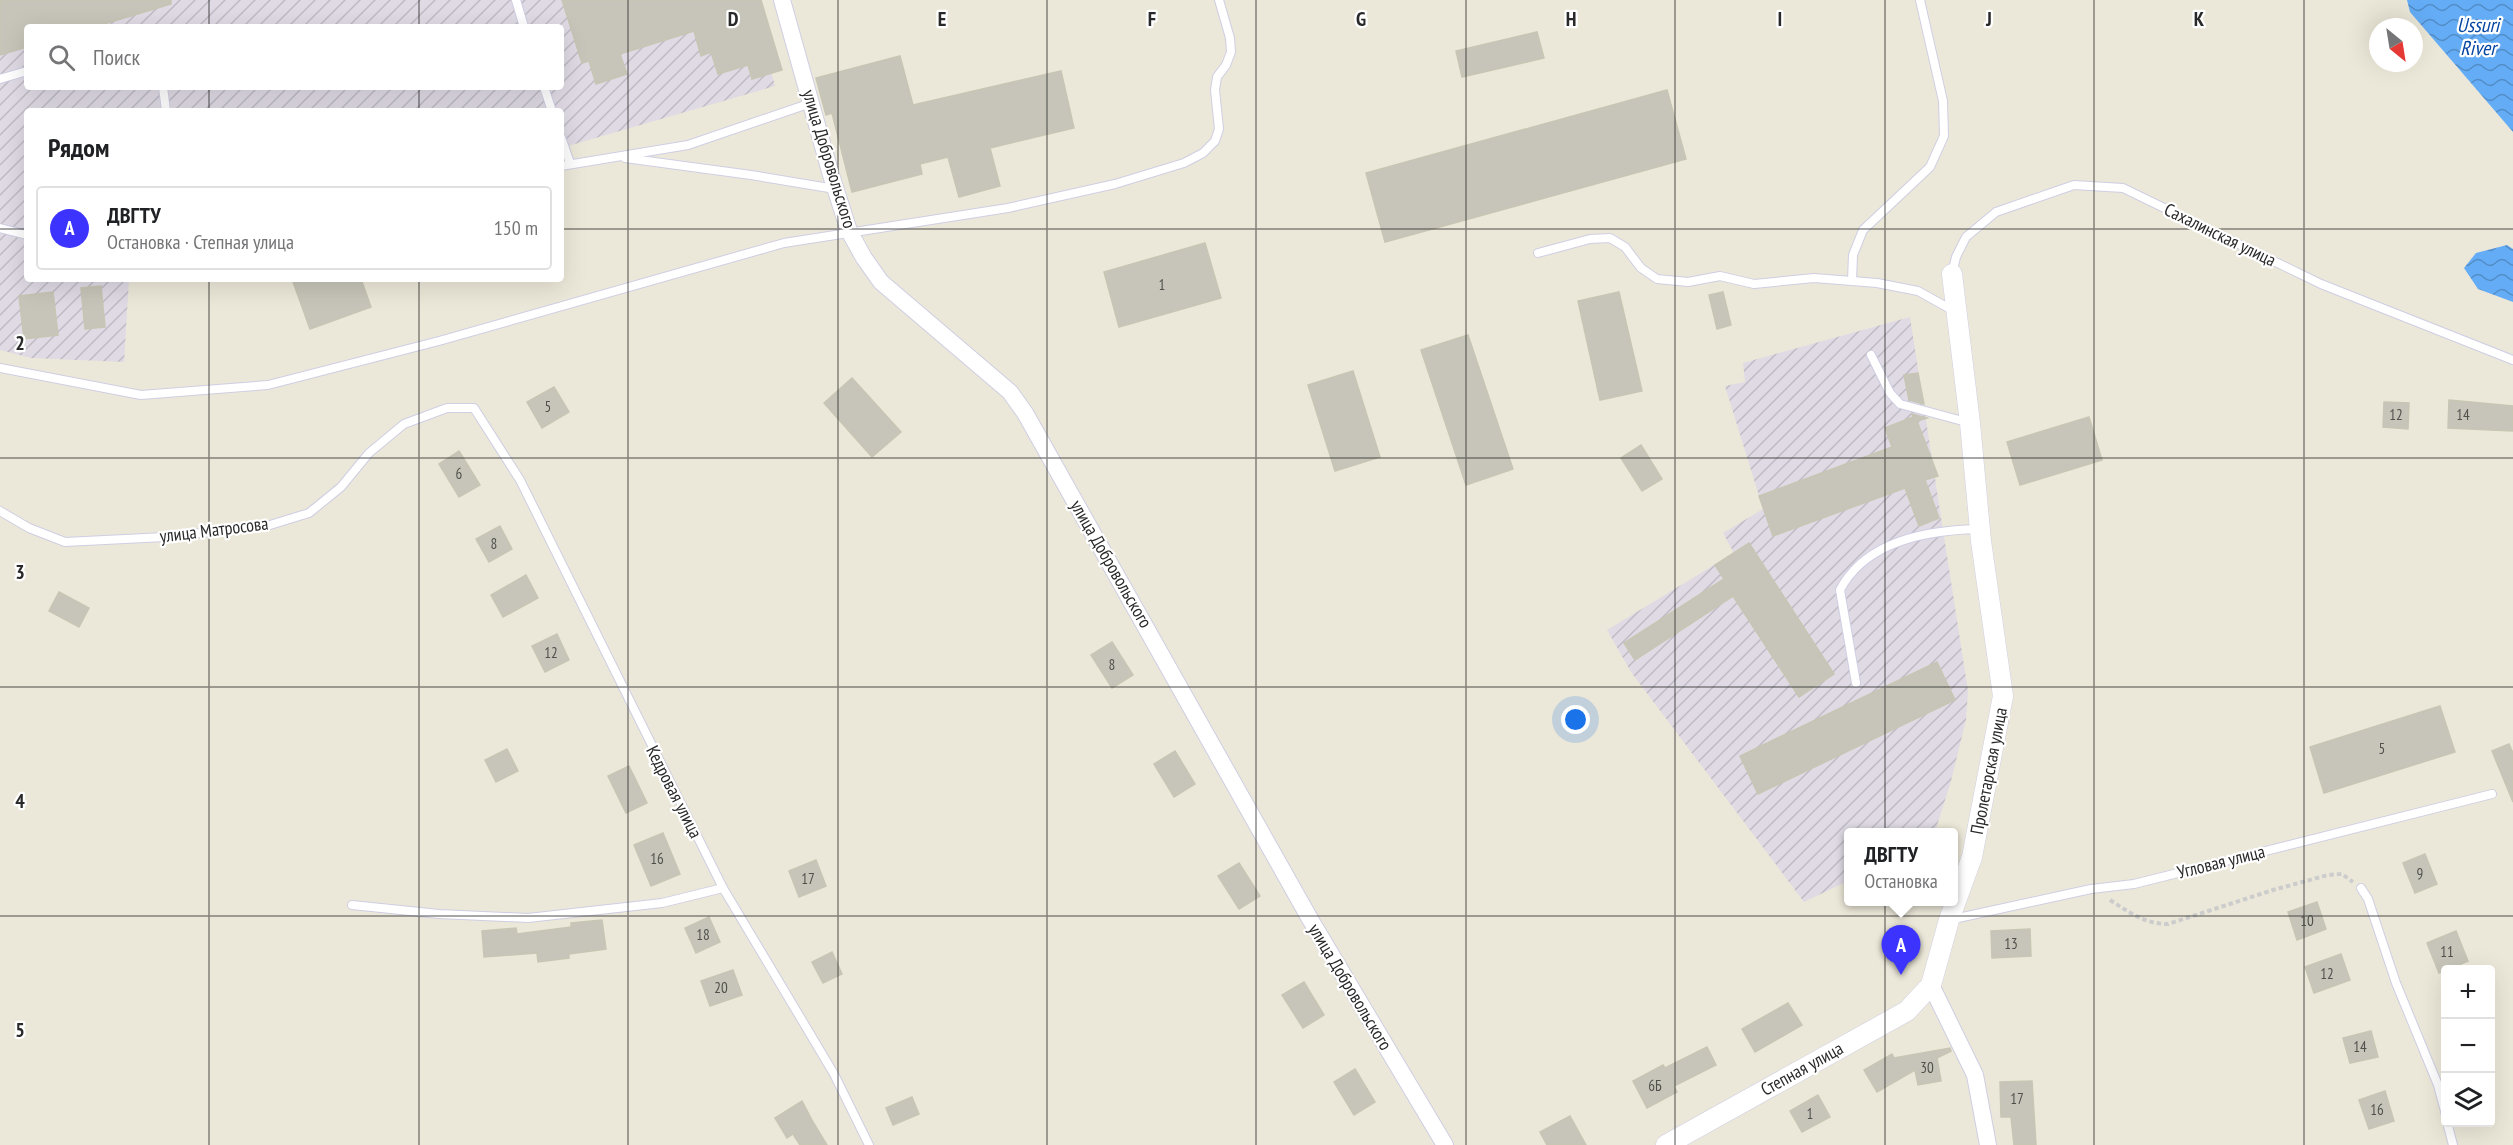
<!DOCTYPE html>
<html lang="ru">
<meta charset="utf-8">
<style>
body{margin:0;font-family:"PT Sans Narrow",sans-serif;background:#f6f6f6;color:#202124}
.controls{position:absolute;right:18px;bottom:18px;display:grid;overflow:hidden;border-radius:6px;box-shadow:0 6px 24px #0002}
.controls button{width:54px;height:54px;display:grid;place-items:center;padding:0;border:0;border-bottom:2px solid #e0e0e0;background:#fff;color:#202124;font:30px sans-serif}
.compass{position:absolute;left:2369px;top:18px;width:54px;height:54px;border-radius:50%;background:#fff;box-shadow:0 6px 24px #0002;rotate:150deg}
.you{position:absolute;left:1576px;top:720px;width:21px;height:21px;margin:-15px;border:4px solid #fff;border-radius:50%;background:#1a73e8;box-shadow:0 0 0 9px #1a73e833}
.badge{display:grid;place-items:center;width:39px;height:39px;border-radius:50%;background:#3d33ff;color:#fff;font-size:20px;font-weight:700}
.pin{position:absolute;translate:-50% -50px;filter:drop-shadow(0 2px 3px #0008)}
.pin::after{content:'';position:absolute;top:32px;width:21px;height:18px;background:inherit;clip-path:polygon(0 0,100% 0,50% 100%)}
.popup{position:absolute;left:1844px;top:828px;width:114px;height:78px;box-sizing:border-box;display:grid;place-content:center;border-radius:6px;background:#fff;filter:drop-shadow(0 2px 4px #0005);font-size:20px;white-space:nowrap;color:#757577}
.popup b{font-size:22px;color:#202124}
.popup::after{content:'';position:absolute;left:50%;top:100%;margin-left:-12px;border:12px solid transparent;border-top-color:#fff}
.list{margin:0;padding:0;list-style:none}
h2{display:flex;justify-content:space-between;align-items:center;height:78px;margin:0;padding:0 24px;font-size:26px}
h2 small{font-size:20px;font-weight:400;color:#757577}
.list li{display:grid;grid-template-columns:39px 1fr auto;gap:18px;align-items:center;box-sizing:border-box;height:84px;margin:0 12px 12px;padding:0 12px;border:2px solid #e0e0e0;border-radius:6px}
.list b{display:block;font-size:22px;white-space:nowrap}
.list p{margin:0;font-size:20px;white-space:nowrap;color:#757577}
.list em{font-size:20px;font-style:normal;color:#757577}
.icon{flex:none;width:33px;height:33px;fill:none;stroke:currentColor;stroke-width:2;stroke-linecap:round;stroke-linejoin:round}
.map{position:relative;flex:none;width:2513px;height:1145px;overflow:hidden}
.search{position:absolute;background:#fff;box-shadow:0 6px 24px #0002;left:24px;top:24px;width:540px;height:66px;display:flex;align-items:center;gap:15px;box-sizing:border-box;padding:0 21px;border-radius:6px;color:#757577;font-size:22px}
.panel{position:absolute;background:#fff;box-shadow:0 6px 24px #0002;left:24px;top:108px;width:540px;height:174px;border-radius:6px}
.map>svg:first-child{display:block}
.industrial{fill:url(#industrial-furrows);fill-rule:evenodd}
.water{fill:url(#water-waves)}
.building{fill:#c7c5b9;stroke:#c7c5b3;stroke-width:1.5}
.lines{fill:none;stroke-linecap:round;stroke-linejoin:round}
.service-casing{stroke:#cfcee3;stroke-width:10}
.minor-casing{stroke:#cfcee3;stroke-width:18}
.tertiary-casing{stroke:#cfcee3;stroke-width:21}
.path{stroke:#ccc;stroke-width:4;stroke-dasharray:4.5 3;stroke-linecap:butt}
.service{stroke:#fff;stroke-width:8}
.minor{stroke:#fff;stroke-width:16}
.tertiary{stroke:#fff;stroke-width:20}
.grid{fill:none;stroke:#292929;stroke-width:1.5;stroke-opacity:0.55}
.labels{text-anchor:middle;stroke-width:4.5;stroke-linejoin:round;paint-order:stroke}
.number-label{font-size:15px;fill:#50504d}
.street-label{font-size:18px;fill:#292929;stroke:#fff}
.water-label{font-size:20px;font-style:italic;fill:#0446a1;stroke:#fff}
.grid-label{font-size:20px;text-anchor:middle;font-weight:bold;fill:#292929;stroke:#fff;stroke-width:4.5;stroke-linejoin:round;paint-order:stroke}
</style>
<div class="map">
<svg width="2513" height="1145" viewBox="0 0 2513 1145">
<defs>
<pattern id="industrial-furrows" width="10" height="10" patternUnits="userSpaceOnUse" patternTransform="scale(1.5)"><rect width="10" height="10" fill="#dfdae4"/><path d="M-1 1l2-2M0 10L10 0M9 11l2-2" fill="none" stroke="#bfbbc4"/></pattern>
<pattern id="water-waves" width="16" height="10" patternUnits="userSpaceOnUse" patternTransform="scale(1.5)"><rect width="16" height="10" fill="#64adf6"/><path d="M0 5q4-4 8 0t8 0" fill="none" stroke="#528dc7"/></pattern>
</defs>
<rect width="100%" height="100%" fill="#ece8d9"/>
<g class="industrial">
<path d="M0,0H752L775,86L561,148V111H27V279H129L124,362L31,358L0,350ZM27,27H561V87H27Z"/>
<polygon points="1910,317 1968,691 1966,720 1951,781 1935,832 1848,832 1848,881 1804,902 1631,672 1607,630 1734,553 1723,533 1763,509 1725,386 1745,382 1743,363"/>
</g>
<g class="water">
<polygon points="2407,0 2513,0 2513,132 2410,12"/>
<polygon points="2507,245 2513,249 2513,302 2478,289 2464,268 2476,253"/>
</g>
<g class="building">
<polygon points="0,0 171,0 171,4 94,27 27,27 27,47 0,55"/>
<polygon points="562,0 761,0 782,70 752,79 748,65 718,74 711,52 701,56 694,31 620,54 627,74 596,84 589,61 582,63"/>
<polygon points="1537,32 1544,58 1462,77 1456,51"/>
<polygon points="900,56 913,105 1061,71 1074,128 990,148 1000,186 959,197 948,157 920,164 922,174 852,192 832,113 826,115 816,78"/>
<polygon points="1667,90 1686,159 1385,242 1366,173"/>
<polygon points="1205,243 1221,298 1119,327 1104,272"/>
<polygon points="292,279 361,279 371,307 310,329"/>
<polygon points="101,286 105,327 85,329 81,288"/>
<polygon points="53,292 58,335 24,339 19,296"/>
<polygon points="1619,292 1642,391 1600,400 1578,301"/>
<polygon points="1723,292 1731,325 1717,329 1709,295"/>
<polygon points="1468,335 1513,469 1466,485 1421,350"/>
<polygon points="1353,371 1380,457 1335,471 1308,385"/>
<polygon points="1918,373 1924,404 1909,400 1904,375"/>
<polygon points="852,378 901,432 872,457 824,403"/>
<polygon points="554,387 569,412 542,428 527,402"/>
<polygon points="2449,400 2513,406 2513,431 2448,428"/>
<polygon points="2384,402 2409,403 2408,429 2383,427"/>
<polygon points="1912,414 1927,418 1917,421 1938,476 1925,480 1939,518 1919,526 1905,488 1773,536 1759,496 1892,447 1885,428 1913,417"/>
<polygon points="2089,417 2102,460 2020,485 2007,442"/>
<polygon points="1641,445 1662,479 1642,491 1621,458"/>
<polygon points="459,451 480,485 459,497 439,464"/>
<polygon points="500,526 512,549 489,562 476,539"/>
<polygon points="1749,543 1834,674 1799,697 1733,596 1635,660 1624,643 1724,579 1715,565"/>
<polygon points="526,575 538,598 503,617 491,595"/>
<polygon points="59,592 89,608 79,627 49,611"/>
<polygon points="557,634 569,660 545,672 532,646"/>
<polygon points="1112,642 1133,675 1112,688 1091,655"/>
<polygon points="1937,662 1955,700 1758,794 1740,756"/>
<polygon points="2440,706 2455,752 2324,793 2310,747"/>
<polygon points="2509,744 2513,753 2513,802 2492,751"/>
<polygon points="507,749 518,771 496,782 485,760"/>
<polygon points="1175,751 1195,784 1174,797 1154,764"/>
<polygon points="629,766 647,803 626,813 608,776"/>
<polygon points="663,833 680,874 651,886 634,845"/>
<polygon points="2425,854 2437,884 2415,893 2403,863"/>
<polygon points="816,860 826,886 799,897 789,871"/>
<polygon points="1239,863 1260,896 1239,909 1218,876"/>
<polygon points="2317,902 2326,929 2297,940 2288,912"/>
<polygon points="709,917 720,942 696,953 685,928"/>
<polygon points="602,920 606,949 569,954 569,958 538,962 537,953 484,957 482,931 516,928 517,934 571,927 571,923"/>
<polygon points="2030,929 2031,956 1992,958 1991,931"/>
<polygon points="2456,931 2468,961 2439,973 2427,943"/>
<polygon points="832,952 842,974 823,983 812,962"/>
<polygon points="2341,954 2350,980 2314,993 2305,967"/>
<polygon points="733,970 742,995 710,1006 701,981"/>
<polygon points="1304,982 1324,1015 1303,1028 1282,995"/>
<polygon points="1788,1003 1802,1025 1755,1052 1742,1029"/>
<polygon points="2371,1031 2378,1057 2350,1063 2343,1038"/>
<polygon points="1707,1047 1716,1065 1674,1086 1677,1092 1647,1108 1633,1081 1663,1065 1665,1068"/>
<polygon points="1950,1048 1951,1051 1937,1058 1941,1081 1918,1085 1915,1070 1877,1092 1864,1070 1892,1054 1894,1058"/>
<polygon points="1355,1069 1375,1102 1354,1115 1334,1082"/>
<polygon points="2032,1081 2036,1145 2014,1145 2011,1117 2001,1117 2000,1082"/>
<polygon points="2385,1091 2394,1121 2369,1129 2359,1100"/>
<polygon points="1818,1095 1830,1117 1802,1132 1790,1111"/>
<polygon points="912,1097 919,1114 893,1125 886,1108"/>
<polygon points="802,1101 813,1122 827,1145 800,1145 793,1134 787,1138 775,1118"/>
<polygon points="1570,1116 1586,1145 1547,1145 1540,1132"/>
</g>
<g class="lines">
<g class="service-casing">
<g id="service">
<polyline points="516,0 524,27"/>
<polyline points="0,79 27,71"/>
<polyline points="163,87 166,111"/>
<polyline points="544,87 552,111"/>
<polyline points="561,137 570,163"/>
<polyline points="625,158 751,175 835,189"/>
<polyline points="561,166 688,145 811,103"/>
<polyline points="0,228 27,235"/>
<polyline points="1538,253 1590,239 1610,238 1625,247 1641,268 1657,279 1688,282 1720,276 1754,284 1814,278 1877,283 1918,291 1954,311"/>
<polyline points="1952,274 1956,257 1966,237 1996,212 2074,185 2123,188 2321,284 2513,360"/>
<polyline points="1852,281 1853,255 1863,230 1930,167 1944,136 1943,101 1920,0"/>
<polyline points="1871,355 1890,393 1900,404 1970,423"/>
<polyline points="0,368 141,395 268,385 439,341 784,243 1008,208 1115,184 1184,163 1203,153 1215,141 1219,129 1215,90 1217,77 1226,65 1231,52 1230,38 1219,0"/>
<polyline points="0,511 29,528 65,542 165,537 270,525 309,513 341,487 369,453 404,424 447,408 474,408 520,480 723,888 834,1074 869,1145"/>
<path d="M1856,683L1840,590C1866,540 1929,530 1979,529"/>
<polyline points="2361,888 2368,899 2396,983 2438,1085 2446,1115"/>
<polyline points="352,905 439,914 528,918 662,903 723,888"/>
<polyline points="1949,920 2091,889 2134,884 2492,794"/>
<polyline points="2447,1122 2453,1145"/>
</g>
</g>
<g class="minor-casing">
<g id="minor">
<polyline points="782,0 831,175 849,231 864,258 881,282 1010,392 1025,413 1310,919 1445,1145"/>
<polyline points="1931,985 1975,1075 1988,1145"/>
</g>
</g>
<g class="tertiary-casing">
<polyline id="tertiary" points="1666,1145 1907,1011 1931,985 1949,920 1972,857 2003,696 1981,541 1970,423 1952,274"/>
</g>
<path class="path" d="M2110,900C2129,912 2144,924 2168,924L2273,890L2328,875L2342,874L2353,882"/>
<use href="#service" class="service"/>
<use href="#minor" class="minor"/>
<use href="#tertiary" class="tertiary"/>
</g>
<path class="grid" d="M209,0V27M419,0V27M628,0V1145M838,0V1145M1047,0V1145M1256,0V1145M1466,0V1145M1675,0V1145M1885,0V1145M2094,0V1145M2304,0V1145M209,87V111M419,87V111M0,229H27M561,229H2513M209,279V1145M419,279V1145M0,458H2513M0,687H2513M0,916H2513"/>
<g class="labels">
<g class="number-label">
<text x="1162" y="290">1</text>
<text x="548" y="412">5</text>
<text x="2396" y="420">12</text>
<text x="2463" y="420">14</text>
<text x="459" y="479">6</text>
<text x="494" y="549">8</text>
<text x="551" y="658">12</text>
<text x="1112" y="670">8</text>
<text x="2382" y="754">5</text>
<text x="657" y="864">16</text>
<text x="2420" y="879">9</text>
<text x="808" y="884">17</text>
<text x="2307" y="926">10</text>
<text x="703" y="940">18</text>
<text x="2011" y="949">13</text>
<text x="2447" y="957">11</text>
<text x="2327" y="979">12</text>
<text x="721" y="993">20</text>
<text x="2360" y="1052">14</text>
<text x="1927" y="1073">30</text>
<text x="1655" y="1091">6Б</text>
<text x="2017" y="1104">17</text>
<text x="2377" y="1115">16</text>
<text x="1810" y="1119">1</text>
</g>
<g class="street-label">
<text transform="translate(829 159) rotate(73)" y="6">улица Добровольского</text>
<text transform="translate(2220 235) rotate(26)" y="6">Сахалинская улица</text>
<text transform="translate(214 530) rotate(-7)" y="6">улица Матросова</text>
<text transform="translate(1111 564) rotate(60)" y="6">улица Добровольского</text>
<text transform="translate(1989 771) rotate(-79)" y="6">Пролетарская улица</text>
<text transform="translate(674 792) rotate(63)" y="6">Кедровая улица</text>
<text transform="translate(2221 862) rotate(-14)" y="6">Угловая улица</text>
<text transform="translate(1350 987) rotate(59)" y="6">улица Добровольского</text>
<text transform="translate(1802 1069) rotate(-29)" y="6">Степная улица</text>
</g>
<g class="water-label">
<text x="2478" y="32">Ussuri<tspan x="2478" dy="23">River</tspan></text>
</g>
</g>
<g class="grid-label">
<text x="733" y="26">D</text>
<text x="942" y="26">E</text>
<text x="1152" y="26">F</text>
<text x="1361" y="26">G</text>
<text x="1571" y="26">H</text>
<text x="1780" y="26">I</text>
<text x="1989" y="26">J</text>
<text x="2199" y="26">K</text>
<text x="20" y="350">2</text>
<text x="20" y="579">3</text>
<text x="20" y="808">4</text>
<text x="20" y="1037">5</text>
</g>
</svg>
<div class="controls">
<button>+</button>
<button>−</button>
<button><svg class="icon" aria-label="layers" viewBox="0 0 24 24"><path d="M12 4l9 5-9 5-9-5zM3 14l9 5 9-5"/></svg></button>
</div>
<svg class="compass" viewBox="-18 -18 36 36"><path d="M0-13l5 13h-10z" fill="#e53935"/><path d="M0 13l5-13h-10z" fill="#757577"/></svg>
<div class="you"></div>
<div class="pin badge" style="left:1901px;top:975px">A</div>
<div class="popup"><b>ДВГТУ</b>Остановка</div>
<div class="search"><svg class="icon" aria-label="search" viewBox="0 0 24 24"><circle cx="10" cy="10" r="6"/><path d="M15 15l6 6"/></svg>Поиск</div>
<section class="panel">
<h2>Рядом<small></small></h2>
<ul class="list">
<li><span class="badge">A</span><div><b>ДВГТУ</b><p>Остановка · Степная улица</p></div><em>150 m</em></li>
</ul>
</section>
</div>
